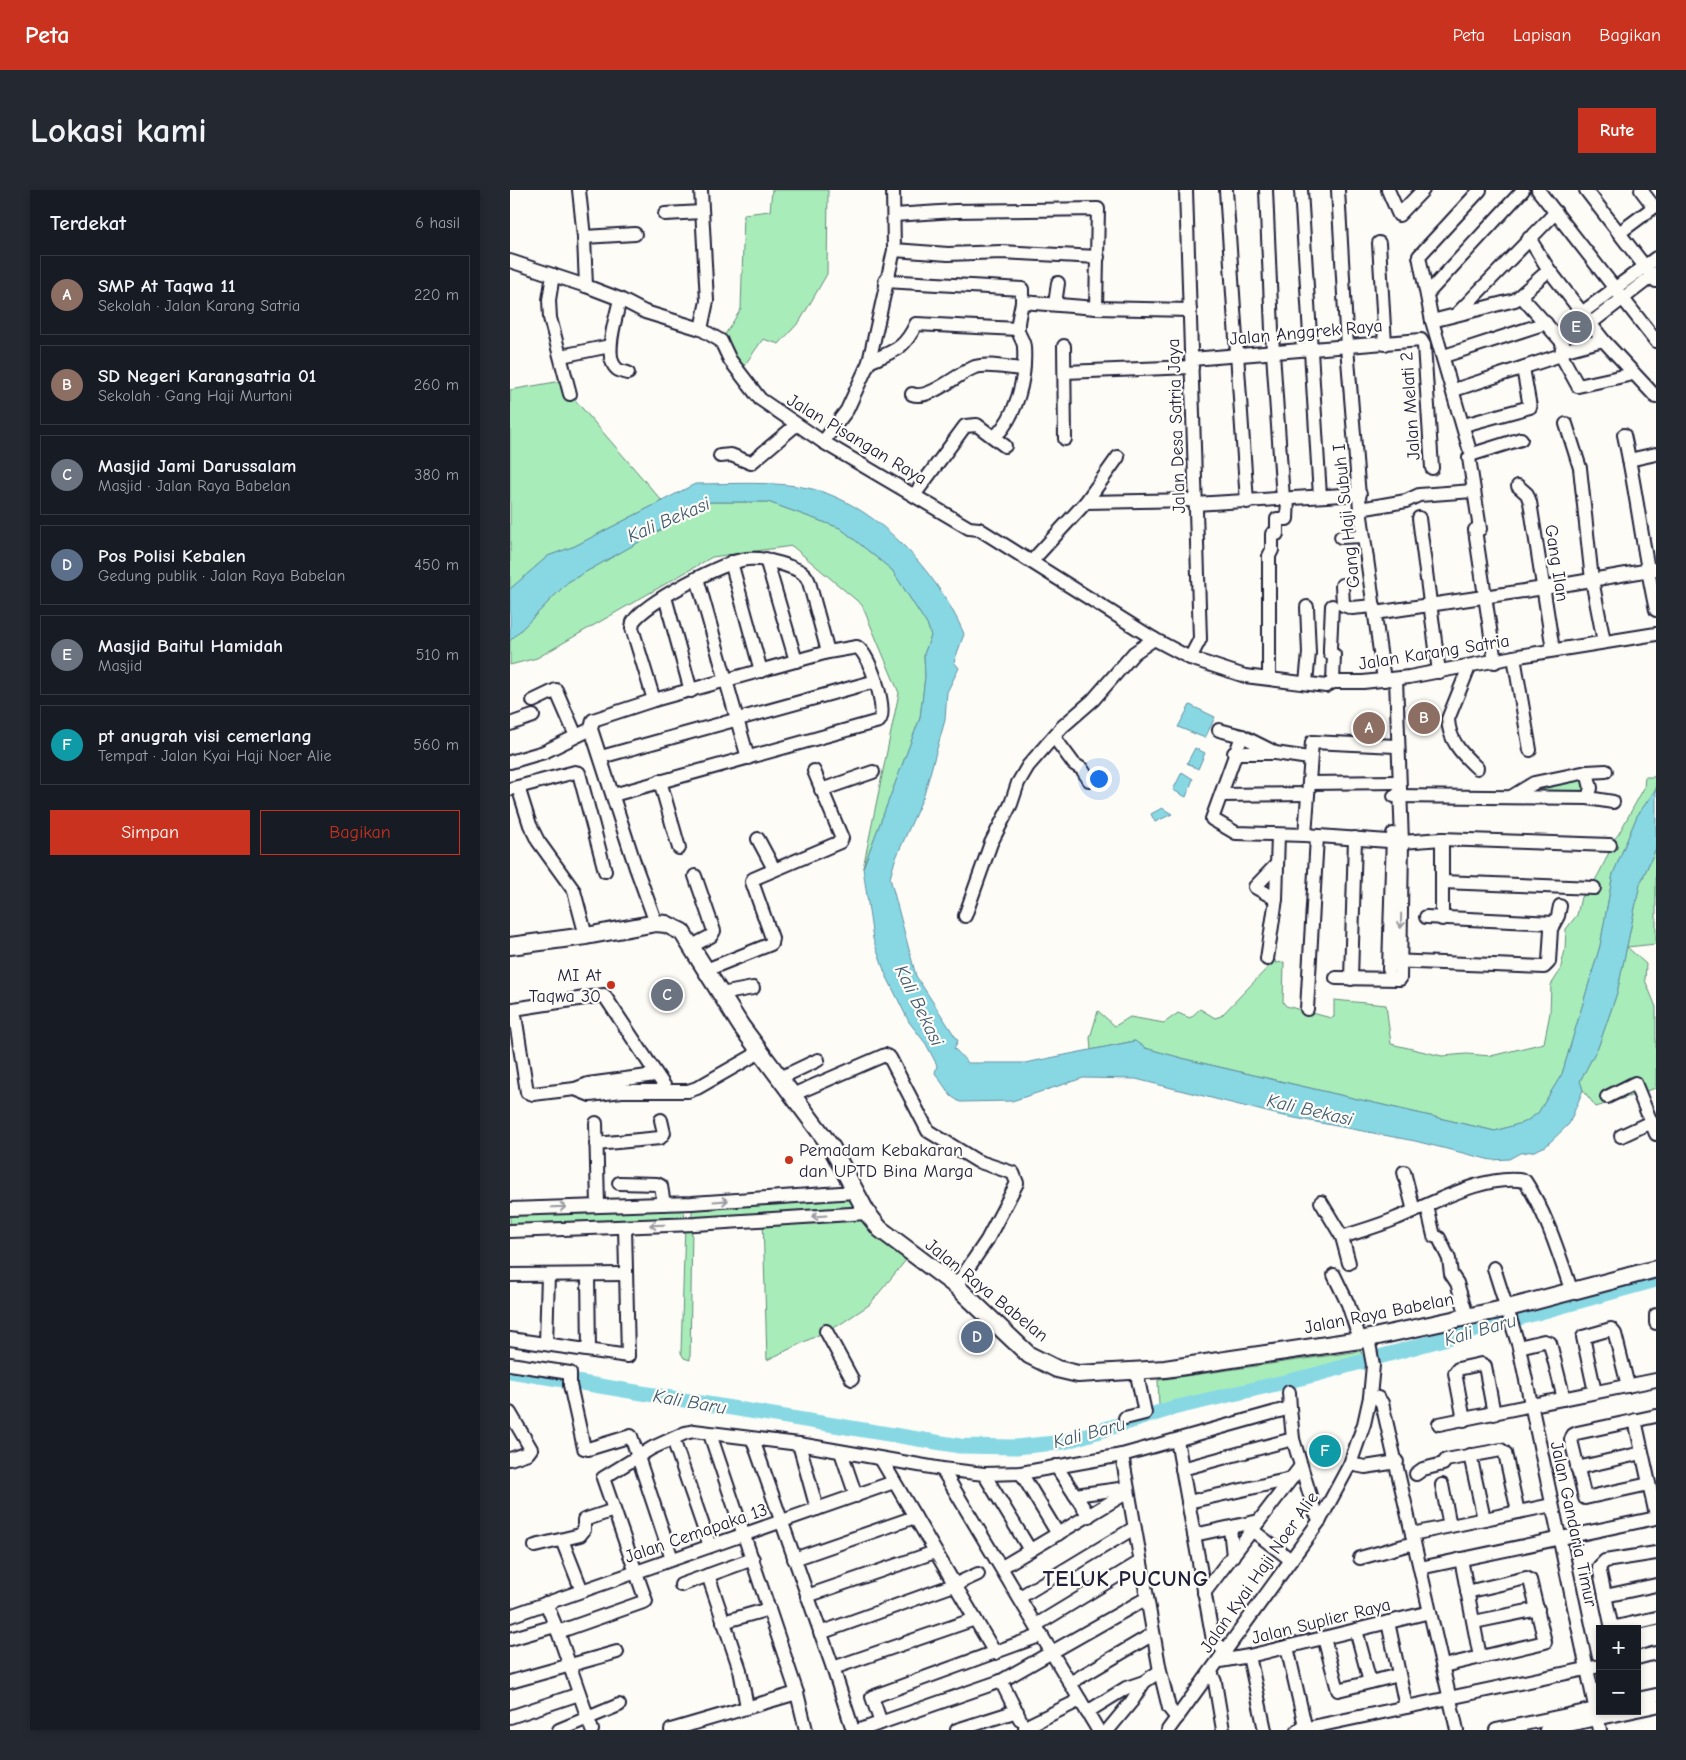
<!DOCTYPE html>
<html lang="id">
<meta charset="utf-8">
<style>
body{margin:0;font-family:"Comic Neue",sans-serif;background:#242831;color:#f1f3f6}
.controls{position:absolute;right:15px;bottom:15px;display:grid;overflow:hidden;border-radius:0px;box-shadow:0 2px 8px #0003}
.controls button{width:45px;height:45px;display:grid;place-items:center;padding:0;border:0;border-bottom:1px solid #363941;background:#171b24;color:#f1f3f6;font:25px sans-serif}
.you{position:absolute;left:588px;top:588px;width:18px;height:18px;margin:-12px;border:4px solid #fff;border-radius:50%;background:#1a73e8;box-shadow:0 0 0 8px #1a73e833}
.badge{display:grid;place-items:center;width:32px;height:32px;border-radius:50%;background:#c8321e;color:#fff;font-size:16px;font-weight:700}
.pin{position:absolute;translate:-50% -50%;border:2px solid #fff;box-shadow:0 1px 5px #0006}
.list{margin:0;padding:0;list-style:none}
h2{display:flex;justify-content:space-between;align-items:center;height:65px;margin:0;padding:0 20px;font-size:21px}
h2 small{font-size:16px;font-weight:400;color:#9ea1a6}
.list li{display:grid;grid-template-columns:32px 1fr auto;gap:15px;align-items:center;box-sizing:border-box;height:80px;margin:0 10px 10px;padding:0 10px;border:1px solid #363941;border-radius:0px}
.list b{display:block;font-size:19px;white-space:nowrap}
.list p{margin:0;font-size:16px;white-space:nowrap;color:#9ea1a6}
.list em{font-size:16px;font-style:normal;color:#9ea1a6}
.actions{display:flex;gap:10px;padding:15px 20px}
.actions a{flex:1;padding:11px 0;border:1px solid #c8321e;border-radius:0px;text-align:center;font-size:18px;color:#c8321e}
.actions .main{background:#c8321e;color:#fff}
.map{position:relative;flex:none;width:1146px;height:1540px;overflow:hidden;border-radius:0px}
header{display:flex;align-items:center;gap:30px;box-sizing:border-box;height:70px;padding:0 25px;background:#c8321e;color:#fff}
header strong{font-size:24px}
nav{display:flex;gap:28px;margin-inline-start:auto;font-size:18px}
.intro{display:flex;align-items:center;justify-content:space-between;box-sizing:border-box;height:120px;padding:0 30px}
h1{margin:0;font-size:35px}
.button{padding:12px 22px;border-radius:0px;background:#c8321e;color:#fff;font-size:18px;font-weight:700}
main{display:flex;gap:30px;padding:0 30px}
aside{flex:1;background:#171b24;border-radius:0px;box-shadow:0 2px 8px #0003}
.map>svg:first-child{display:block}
.green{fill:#a8edb9;stroke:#65887a}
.water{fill:#88d8e4;stroke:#5f8fa0}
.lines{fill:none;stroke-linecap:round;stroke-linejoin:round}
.river{stroke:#88d8e4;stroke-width:15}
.minor-casing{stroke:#22223b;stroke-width:16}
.major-casing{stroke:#22223b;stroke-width:20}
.minor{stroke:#fdfcf7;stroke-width:12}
.major{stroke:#fdfcf7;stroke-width:16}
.oneway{stroke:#9a9aa2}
.poi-dot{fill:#c8321e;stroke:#fdfcf7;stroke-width:2}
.labels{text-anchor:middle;stroke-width:4.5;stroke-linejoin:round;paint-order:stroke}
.street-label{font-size:18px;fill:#22223b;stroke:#fdfcf7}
.poi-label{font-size:18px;fill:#22223b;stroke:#fdfcf7;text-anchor:end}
.water-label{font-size:19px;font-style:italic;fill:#41596e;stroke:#fdfcf7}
.district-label{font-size:22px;font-weight:bold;letter-spacing:1px;fill:#22223b;stroke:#fdfcf7}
</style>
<header>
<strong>Peta</strong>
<nav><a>Peta</a><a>Lapisan</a><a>Bagikan</a></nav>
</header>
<div class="intro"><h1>Lokasi kami</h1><a class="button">Rute</a></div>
<main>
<aside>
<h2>Terdekat<small>6 hasil</small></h2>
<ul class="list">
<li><span class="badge" style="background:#8d6e63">A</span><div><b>SMP At Taqwa 11</b><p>Sekolah · Jalan Karang Satria</p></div><em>220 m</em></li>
<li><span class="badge" style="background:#8d6e63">B</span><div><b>SD Negeri Karangsatria 01</b><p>Sekolah · Gang Haji Murtani</p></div><em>260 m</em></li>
<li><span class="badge" style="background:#6b7280">C</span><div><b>Masjid Jami Darussalam</b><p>Masjid · Jalan Raya Babelan</p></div><em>380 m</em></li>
<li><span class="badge" style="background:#5c6f8a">D</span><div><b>Pos Polisi Kebalen</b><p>Gedung publik · Jalan Raya Babelan</p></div><em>450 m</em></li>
<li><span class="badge" style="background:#6b7280">E</span><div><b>Masjid Baitul Hamidah</b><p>Masjid</p></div><em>510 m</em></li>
<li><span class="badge" style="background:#0f9aa8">F</span><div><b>pt anugrah visi cemerlang</b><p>Tempat · Jalan Kyai Haji Noer Alie</p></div><em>560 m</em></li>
</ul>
<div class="actions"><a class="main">Simpan</a><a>Bagikan</a></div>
</aside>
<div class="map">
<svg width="1146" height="1540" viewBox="0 0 1146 1540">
<rect width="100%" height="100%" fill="#fdfcf7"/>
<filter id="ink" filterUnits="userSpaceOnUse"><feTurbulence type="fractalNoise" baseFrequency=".02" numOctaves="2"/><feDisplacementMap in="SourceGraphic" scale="10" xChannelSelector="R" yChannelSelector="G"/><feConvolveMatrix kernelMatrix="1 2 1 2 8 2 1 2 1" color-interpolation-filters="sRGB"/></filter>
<g filter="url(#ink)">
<g class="green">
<polygon points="262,0 318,0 317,84 290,131 269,154 253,149 229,183 211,151 231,119 234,24 260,21"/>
<polygon points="57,190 60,204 152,311 65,356 38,366 0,399 0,200"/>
<polygon points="200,312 258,312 330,338 382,380 418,436 421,446 414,464 415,487 410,528 353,678 389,503 352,415 282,356 202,367 27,468 0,475 0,451 58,392"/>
<polygon points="1077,582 1081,604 1001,607"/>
<path d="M1146,582V599L1127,626L1103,684L1090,756L1052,884L1028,923L1015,932L985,941L679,870L635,858L624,851L581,860L580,848L588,821L605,836L620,827L654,833L668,823L680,828L690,819L705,828L711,826L765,770L766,773L774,772L773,812L776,816L821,828L824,827V810L876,815L881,854L932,866L957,864L981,866L1034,853L1040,823L1041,795L1050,781L1055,760L1056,739L1067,725L1071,707C1082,702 1100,662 1104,649L1108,645L1134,598L1135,587H1145Z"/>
<polygon points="1146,658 1146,754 1117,757 1136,774 1135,790 1146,817 1146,898 1086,917 1073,900 1070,891 1089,855 1107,803 1130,694"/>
<polygon points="345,1002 401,1064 359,1115 329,1135 257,1170 253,1030 182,1034 180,1170 174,1168 171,1163 175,1034 0,1041 0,1019 174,1013 175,1034 182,1034 182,1013"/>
<polygon points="851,1161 852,1168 649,1216 648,1190"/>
</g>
<g class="water">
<path d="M185,294C219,294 266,291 298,298C365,312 429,384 454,444L444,472L449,478L437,502L435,530L414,605L385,670L380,688L406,786L448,851L444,858L458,873H515L625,851L635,858L679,870L985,941L1015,932L1028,923L1052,884L1090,756L1103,684L1127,626L1146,599V658L1130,694L1107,803L1089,855L1070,891L1073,900L1059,934L1036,956L1024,961L1010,963L999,969L981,970L905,951L769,925L626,889L573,888L502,911L450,912L441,906L425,883L427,875L416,854L399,832L375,783L363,749L353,678L410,528L415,487L414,464L421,446L418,436L382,380L330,338L258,312H200L58,392L0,451V399L38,366L65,356Z"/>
<polygon points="680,515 705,527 695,548 668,537"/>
<polygon points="685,558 695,563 688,579 677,573"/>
<polygon points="672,582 683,589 676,607 663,600"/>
<polygon points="652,618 662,624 645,632 641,624"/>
</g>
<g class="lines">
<polyline class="river" points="0,1181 450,1256 506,1257 554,1252 663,1218 804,1185 1146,1090"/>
<g class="minor-casing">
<g id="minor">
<polyline points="69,0 74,47 76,96"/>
<polyline points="191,0 197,111 191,139"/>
<polyline points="676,0 690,449 680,468"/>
<polyline points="716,0 737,312"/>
<polyline points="756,0 763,163 773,309"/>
<polyline points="791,0 810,306"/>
<polyline points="828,0 837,157 850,319 874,490"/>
<polyline points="878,0 889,25 913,0"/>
<polyline points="1028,0 1146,151"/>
<polyline points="1076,0 1146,91"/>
<polyline points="155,24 192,22"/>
<polyline points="384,25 445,21 588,19 586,118"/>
<polyline points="1109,43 1144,17 1131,0"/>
<polyline points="74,47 125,44"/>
<polyline points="1019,48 1039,80 1093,150 1146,207"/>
<polyline points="869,53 875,154"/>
<polyline points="384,60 438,64 491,62 588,67"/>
<polyline points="0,71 76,96 110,109 135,122 191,139 211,151 220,170 250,209 313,252 459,338 469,339 644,449 680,468 735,486 816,496 823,492 853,492 899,487 1009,466 1146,444"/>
<polyline points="43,85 39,110 40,128 60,204"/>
<polyline points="375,91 512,99 512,112 586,118 680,120"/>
<polyline points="917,104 1013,0"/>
<polyline points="1011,106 1053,153 1051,165"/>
<path d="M110,109C107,125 92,167 107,179C109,181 114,182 118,183"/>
<polyline points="545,114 548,93"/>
<polyline points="1073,122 1146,68"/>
<polyline points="947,124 1046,22"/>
<polyline points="922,131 1005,110 1039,80"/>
<polyline points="1081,133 1146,83"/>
<polyline points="554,156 555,249"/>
<polyline points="1051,165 1068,196 1123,184"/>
<polyline points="51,166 100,156"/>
<polyline points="934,166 1036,133"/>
<polyline points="682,169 911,150 914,155 922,278"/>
<path d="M359,172C383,161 394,160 406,134L508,139"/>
<polyline points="555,182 682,177"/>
<polyline points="944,200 1051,165 1056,160 1093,150"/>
<path d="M402,204C419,211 448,183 465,177C478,173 498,178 512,179"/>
<polyline points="1056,234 1070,278 1082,390 1094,452"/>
<polyline points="954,235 1020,217 1013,178"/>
<path d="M1114,245C1127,303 1133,362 1146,420"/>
<path d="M485,247C507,225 516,189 514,157C514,151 508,145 508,139C507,131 511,120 512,112"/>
<polyline points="313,252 337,220 359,172 384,60 383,0"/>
<polyline points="959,258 922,131 909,66 970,0"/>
<polyline points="210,266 221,265 241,273 286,235"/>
<polyline points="1119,270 1146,264"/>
<polyline points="1008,296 1017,304 1020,312 1043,460"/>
<polyline points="405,304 455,236 467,235 495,256"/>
<polyline points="576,312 685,310"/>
<polyline points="685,314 850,304"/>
<polyline points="850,319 896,311 909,305 963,301"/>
<polyline points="909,328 929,482"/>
<polyline points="831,347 853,346"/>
<polyline points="256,369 286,471"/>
<polyline points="522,371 576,312 608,267"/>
<polyline points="221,372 251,481"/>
<polyline points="187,388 238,568"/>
<polyline points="832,395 833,415 842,418 864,416"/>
<polyline points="155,407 181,501"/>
<polyline points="822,416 820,458 820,463 824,465 823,492"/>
<polyline points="865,423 1034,398 1146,379"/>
<polyline points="1004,467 1020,560"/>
<polyline points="985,472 965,340 970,339 959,268 963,264 1011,249"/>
<path d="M959,477L938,529C939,551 952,564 967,578"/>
<polyline points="759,487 759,366 762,360 762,344 767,344 767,329 777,329 778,309"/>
<polyline points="796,492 799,463 797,417"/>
<path d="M144,510L122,438L123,432C136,412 213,372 237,369C251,368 262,371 275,375C285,379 295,381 299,392L318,462"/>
<polyline points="23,511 46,500 66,546"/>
<polyline points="0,534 23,526"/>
<polyline points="709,540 732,546 762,561"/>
<polyline points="732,546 702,629 726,643 795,645 892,652 932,649 1100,655"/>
<polyline points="544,547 564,574 572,579 579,590"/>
<polyline points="724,563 765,563 799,568"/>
<polyline points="91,567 366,491"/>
<polyline points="0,572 34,562 81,539"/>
<polyline points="1077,582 1096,581"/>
<polyline points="150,591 169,658"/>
<polyline points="799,593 888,592"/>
<polyline points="8,597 20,635 28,651 64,701 76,746"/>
<polyline points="0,599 65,582 69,583 95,681"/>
<polyline points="311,600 363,582"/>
<path d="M103,605L369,531C378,520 360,464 347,457L318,462L144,510L83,530L81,539L126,678L146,733"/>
<polyline points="712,605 798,604"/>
<polyline points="884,606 1078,608 1103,612"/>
<polyline points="1001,607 1024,593 1077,582 1081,598 1078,608"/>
<polyline points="795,645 802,552 886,556"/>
<polyline points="248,649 264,679"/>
<polyline points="932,649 932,729"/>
<polyline points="932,692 1084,698"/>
<polyline points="766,709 745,697 767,674"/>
<polyline points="455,726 481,653 501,614 508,593 518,576 552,537 583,510 624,463 644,449"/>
<polyline points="916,727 1043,733"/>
<polyline points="182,756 201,746 204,741 185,686"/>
<polyline points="757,769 766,709 768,645"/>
<polyline points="880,771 1034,777 1039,772 1041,739 1048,726 1050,716"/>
<polyline points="879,779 883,644"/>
<polyline points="196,780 261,754 262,748 242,692 243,689 330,652 332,648 304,581"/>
<polyline points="826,788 890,789 892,652 886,489"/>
<polyline points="841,789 845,648"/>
<polyline points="211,804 243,798"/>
<polyline points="797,819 807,647"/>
<polyline points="145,885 78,894 65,899 80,905 112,901 178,901 187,898 250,862"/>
<polyline points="270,888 308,870"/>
<polyline points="65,899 23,904 17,902 4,819 94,805 157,900"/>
<polyline points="282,905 375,865 380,868 418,941 467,971 503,983 507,993 477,1050 446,1096"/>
<polyline points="1097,907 1125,893 1146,944"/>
<polyline points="86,933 88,1016"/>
<polyline points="1111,946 1141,932"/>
<polyline points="86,954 150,948 154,943 151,930"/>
<polyline points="894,982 904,1021"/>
<polyline points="109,993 147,994 151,996 154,1014"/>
<polyline points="811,1012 832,1047 839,1073"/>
<polyline points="917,1016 924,1046 929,1048 939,1069 941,1084 947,1093 957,1126"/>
<polyline points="0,1019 182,1013 345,1002"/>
<polyline points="0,1041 185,1034 357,1023"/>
<path d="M832,1047C850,1041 869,1036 887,1028C924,1013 976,983 1015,991C1037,1024 1049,1065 1062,1102"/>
<polyline points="984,1078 1009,1157 1090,1540"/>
<polyline points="0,1085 116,1084"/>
<polyline points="78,1085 79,1160"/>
<polyline points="824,1085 838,1114 850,1150"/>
<polyline points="1146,1125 1146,1133"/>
<polyline points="316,1141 342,1189"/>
<polyline points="0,1149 118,1166 115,1037"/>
<polyline points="36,1154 38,1085"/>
<polyline points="1009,1157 1034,1151 1040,1153 1054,1209"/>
<polyline points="0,1174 60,1183 60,1195 74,1258 78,1259 121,1246 162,1369"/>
<polyline points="779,1202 780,1218"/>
<polyline points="1085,1202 1073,1147 1101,1139 1105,1144 1118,1196"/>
<polyline points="860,1207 868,1208 872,1213 947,1540"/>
<polyline points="0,1223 21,1259 18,1263 0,1269"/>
<polyline points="615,1228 635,1223 626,1180"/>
<polyline points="954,1230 945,1183 948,1179 971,1174 975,1176 984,1224"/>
<polyline points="1125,1230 1146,1325"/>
<polyline points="929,1234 1146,1190"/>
<polyline points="200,1244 287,1503 296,1540"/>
<polyline points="163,1249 200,1356"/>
<polyline points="243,1250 323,1478 343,1540"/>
<polyline points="667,1250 703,1450 716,1462"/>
<polyline points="289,1254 307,1319"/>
<polyline points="331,1262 346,1306"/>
<polyline points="612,1265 650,1481 659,1518 667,1528"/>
<polyline points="960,1265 974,1329"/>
<polyline points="371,1269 485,1463"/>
<polyline points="840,1274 855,1277 887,1272"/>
<polyline points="546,1276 579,1326"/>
<polyline points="1067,1278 1132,1263"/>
<polyline points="432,1279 588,1540"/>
<polyline points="672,1279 783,1249"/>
<polyline points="511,1283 548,1344"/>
<polyline points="474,1284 520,1360"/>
<polyline points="906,1284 913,1279 933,1274 936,1270 991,1260 995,1263 1008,1322"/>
<polyline points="1139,1294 1075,1308 1061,1250 1063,1245 1067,1243 1146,1226"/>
<polyline points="932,1295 940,1336"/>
<polyline points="565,1305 617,1298"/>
<polyline points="678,1312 781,1289"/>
<polyline points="720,1338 723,1366"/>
<polyline points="742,1340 781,1370"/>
<polyline points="902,1344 1042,1315"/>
<polyline points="684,1345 749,1331"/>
<polyline points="52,1350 72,1401"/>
<polyline points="25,1356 70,1345 74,1340 74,1330 104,1320"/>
<polyline points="1146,1363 1095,1371 1089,1377 1101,1434 1106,1437 1146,1428"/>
<polyline points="850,1368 904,1353"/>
<polyline points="284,1369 405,1327"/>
<polyline points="951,1369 970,1467"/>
<polyline points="492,1377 618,1302"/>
<polyline points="910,1378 1146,1328"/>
<polyline points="198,1385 230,1480 237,1517"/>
<polyline points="171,1395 243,1369"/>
<polyline points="694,1403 791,1276"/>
<polyline points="297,1406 425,1362"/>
<polyline points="1095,1406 1146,1395"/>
<polyline points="510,1407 624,1338"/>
<polyline points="36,1413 48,1442 82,1540"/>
<polyline points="0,1426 384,1292"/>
<polyline points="213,1432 259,1419"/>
<polyline points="878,1432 896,1517"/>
<polyline points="964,1432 1028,1419"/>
<polyline points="526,1435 630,1372"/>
<polyline points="846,1440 860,1492"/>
<polyline points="48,1442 136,1411 93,1288 142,1258 175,1243 184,1241 289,1254 432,1279 474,1284 511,1283 612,1265 780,1218 783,1249 805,1322 810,1330"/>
<polyline points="310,1443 444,1395 468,1384"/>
<polyline points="814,1448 828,1500 889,1485"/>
<polyline points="0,1449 45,1436"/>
<polyline points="777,1457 796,1540"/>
<polyline points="739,1466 755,1540"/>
<polyline points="1127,1468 1146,1463"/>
<polyline points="710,1471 739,1466 920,1422"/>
<polyline points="933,1476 1035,1452 1020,1390 1016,1388 957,1402"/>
<polyline points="323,1478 465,1429"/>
<polyline points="701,1482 705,1492 713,1540"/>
<polyline points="491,1491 510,1529"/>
<polyline points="0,1492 107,1462"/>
<polyline points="560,1493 643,1444"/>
<polyline points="1127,1509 1146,1505"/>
<polyline points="1127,1520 1146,1516"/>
<polyline points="577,1522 616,1498 634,1492"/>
<polyline points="0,1527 69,1504"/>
<polyline points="371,1533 362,1507 532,1445"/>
<polyline points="515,1537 570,1510"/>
<polyline points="49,1540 109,1515"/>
<polyline points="161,1540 287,1503"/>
<polyline points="350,1540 491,1491 637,1408"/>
<polyline points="447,1540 507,1521"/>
<polyline points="598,1540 622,1511 634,1492 650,1481"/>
<polyline points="658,1540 810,1330 840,1274 854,1234 860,1207 863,1175 858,1148"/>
<polyline points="788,1540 1090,1476"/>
<polyline points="986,1540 1090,1518"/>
<polyline points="1036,1540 1123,1521"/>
</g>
</g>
<g class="major-casing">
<polyline id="major" points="0,756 76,746 146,733 156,734 172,742 231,836 322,958 357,1023 370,1039 446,1096 519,1165 547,1179 568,1184 655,1179 850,1150 998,1118 1146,1079"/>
</g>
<use href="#minor" class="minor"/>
<use href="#major" class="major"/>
</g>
<defs><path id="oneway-shaft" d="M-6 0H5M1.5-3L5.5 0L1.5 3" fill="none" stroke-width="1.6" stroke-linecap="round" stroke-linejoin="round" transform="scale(1.25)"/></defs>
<g class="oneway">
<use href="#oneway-shaft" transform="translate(891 731) rotate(91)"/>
<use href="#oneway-shaft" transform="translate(211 1011) rotate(-4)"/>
<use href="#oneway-shaft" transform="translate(49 1017) rotate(-2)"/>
<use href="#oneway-shaft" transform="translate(309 1026) rotate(176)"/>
<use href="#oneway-shaft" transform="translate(147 1035) rotate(178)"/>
</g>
</g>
<g class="poi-dot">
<circle cx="101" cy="795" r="5"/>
<circle cx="279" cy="970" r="5"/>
</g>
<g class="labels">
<g class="street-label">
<text transform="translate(796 142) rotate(-5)" y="6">Jalan Anggrek Raya</text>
<text transform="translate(900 216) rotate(-94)" y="6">Jalan Melati 2</text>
<text transform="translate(666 236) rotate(-92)" y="6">Jalan Desa Satria Jaya</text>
<text transform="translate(347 249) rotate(31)" y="6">Jalan Pisangan Raya</text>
<text transform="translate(836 326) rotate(-96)" y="6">Gang Haji Subuh I</text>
<text transform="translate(1047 373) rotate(81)" y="6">Gang Ilan</text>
<text transform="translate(924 462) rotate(-9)" y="6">Jalan Karang Satria</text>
<text transform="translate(477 1100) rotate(39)" y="6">Jalan Raya Babelan</text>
<text transform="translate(869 1123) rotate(-11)" y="6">Jalan Raya Babelan</text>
<text transform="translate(1064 1334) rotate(78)" y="6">Jalan Gandaria Timur</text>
<text transform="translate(186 1343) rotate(-19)" y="6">Jalan Cemapaka 13</text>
<text transform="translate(749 1382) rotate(-55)" y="6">Jalan Kyai Haji Noer Alie</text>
<text transform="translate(811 1431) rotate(-14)" y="6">Jalan Suplier Raya</text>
</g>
<g class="poi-label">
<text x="91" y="791">MI At<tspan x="91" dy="21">Taqwa 30</tspan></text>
<text x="289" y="966" text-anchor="start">Pemadam Kebakaran<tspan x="289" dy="21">dan UPTD Bina Marga</tspan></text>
</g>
<g class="water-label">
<text transform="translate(158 329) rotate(-23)" y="7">Kali Bekasi</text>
<text transform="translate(410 815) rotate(64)" y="7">Kali Bekasi</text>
<text transform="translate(800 919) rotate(13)" y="7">Kali Bekasi</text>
<text transform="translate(970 1139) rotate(-16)" y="7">Kali Baru</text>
<text transform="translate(180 1211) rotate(10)" y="7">Kali Baru</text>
<text transform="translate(579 1242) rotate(-15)" y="7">Kali Baru</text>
</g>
<g class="district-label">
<text x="616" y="1396">TELUK PUCUNG</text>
</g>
</g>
</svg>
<div class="controls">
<button>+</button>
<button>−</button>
</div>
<div class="you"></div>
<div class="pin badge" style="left:859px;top:538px;background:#8d6e63">A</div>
<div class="pin badge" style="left:914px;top:528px;background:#8d6e63">B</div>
<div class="pin badge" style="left:157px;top:805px;background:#6b7280">C</div>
<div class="pin badge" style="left:467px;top:1147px;background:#5c6f8a">D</div>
<div class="pin badge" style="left:1066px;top:137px;background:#6b7280">E</div>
<div class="pin badge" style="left:815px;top:1261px;background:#0f9aa8">F</div>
</div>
</main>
